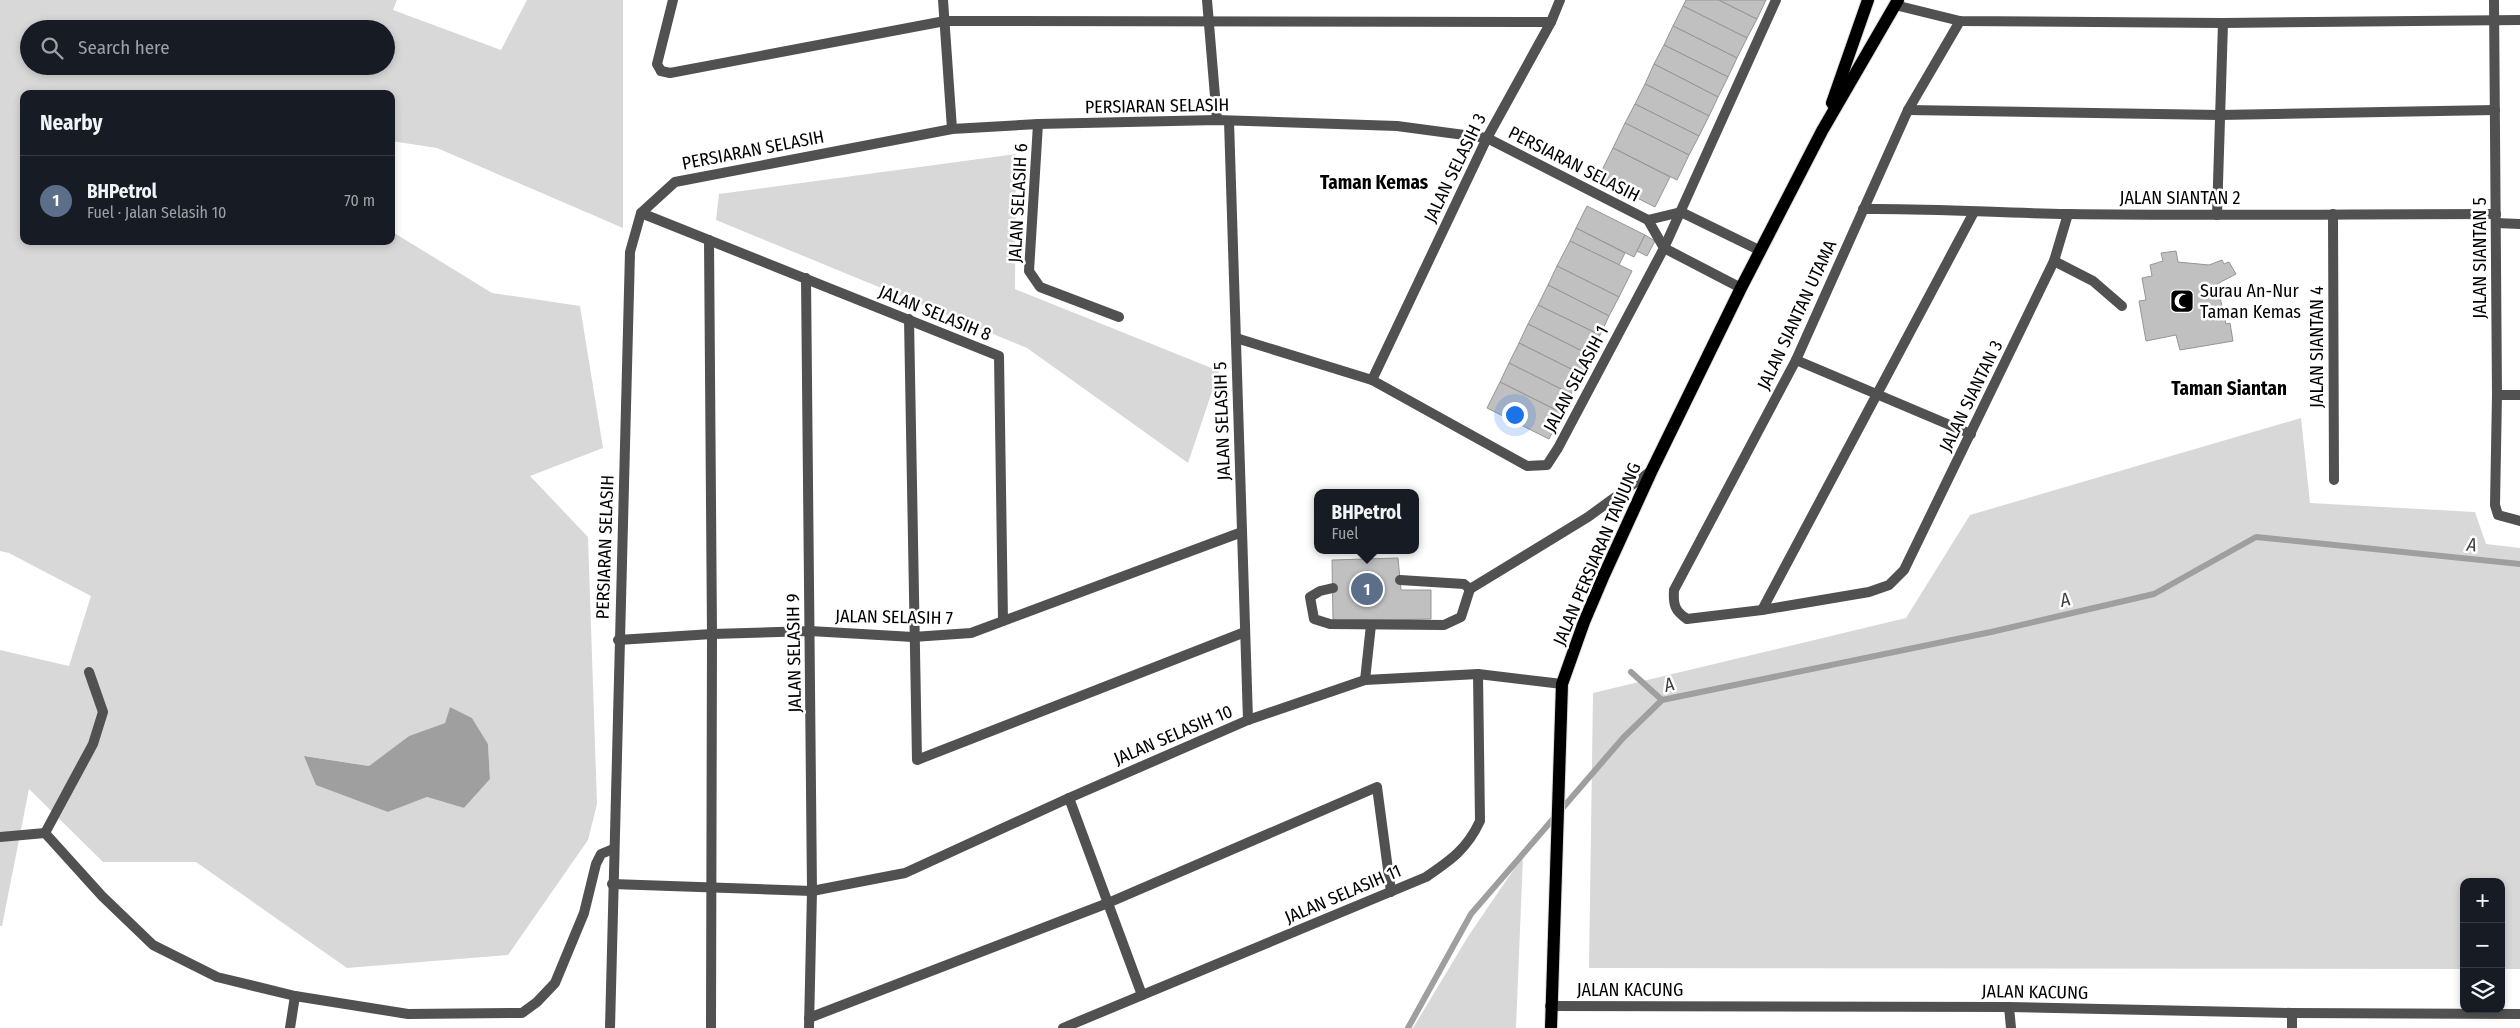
<!DOCTYPE html>
<meta charset="utf-8">
<style>
body{margin:0;font-family:"Fira Sans Condensed",sans-serif;background:#242831;color:#f1f3f6}
.controls{position:absolute;right:15px;bottom:15px;display:grid;overflow:hidden;border-radius:10px;box-shadow:0 2px 8px #0003}
.controls button{width:45px;height:45px;display:grid;place-items:center;padding:0;border:0;border-bottom:1px solid #363941;background:#171b24;color:#f1f3f6;font:25px sans-serif}
.you{position:absolute;left:1514px;top:414px;width:18px;height:18px;margin:-12px;border:4px solid #fff;border-radius:50%;background:#1a73e8;box-shadow:0 0 0 8px #1a73e833}
.badge{display:grid;place-items:center;width:32px;height:32px;border-radius:50%;background:#858687;color:#fff;font-size:16px;font-weight:700}
.pin{position:absolute;translate:-50% -50%;border:2px solid #fff;box-shadow:0 1px 5px #0006}
.popup{position:absolute;left:1314px;top:489px;width:105px;height:65px;box-sizing:border-box;display:grid;place-content:center;border-radius:10px;background:#171b24;filter:drop-shadow(0 1px 4px #0005);font-size:16px;white-space:nowrap;color:#9ea1a6}
.popup b{font-size:19px;color:#f1f3f6}
.popup::after{content:'';position:absolute;left:50%;top:100%;margin-left:-10px;border:10px solid transparent;border-top-color:#171b24}
.list{margin:0;padding:0;list-style:none}
h2{display:flex;justify-content:space-between;align-items:center;height:65px;margin:0;padding:0 20px;font-size:21px}
h2 small{font-size:16px;font-weight:400;color:#9ea1a6}
.list li{display:grid;grid-template-columns:32px 1fr auto;gap:15px;align-items:center;box-sizing:border-box;height:90px;padding:0 20px;border-top:1px solid #363941}
.list b{display:block;font-size:19px;white-space:nowrap}
.list p{margin:0;font-size:16px;white-space:nowrap;color:#9ea1a6}
.list em{font-size:16px;font-style:normal;color:#9ea1a6}
.icon{flex:none;width:28px;height:28px;fill:none;stroke:currentColor;stroke-width:2;stroke-linecap:round;stroke-linejoin:round}
.map{position:relative;flex:none;width:2520px;height:1028px;overflow:hidden}
.search{position:absolute;background:#171b24;box-shadow:0 2px 8px #0003;left:20px;top:20px;width:375px;height:55px;display:flex;align-items:center;gap:12px;box-sizing:border-box;padding:0 18px;border-radius:28px;color:#9ea1a6;font-size:19px}
.panel{position:absolute;background:#171b24;box-shadow:0 2px 8px #0003;left:20px;top:90px;width:375px;height:155px;border-radius:10px}
.map>svg:first-child{display:block}
.green{fill:#d8d8d8;fill-rule:evenodd}
.water{fill:#9f9f9f}
.lines{fill:none;stroke-linecap:round;stroke-linejoin:round}
.stream{stroke:#9f9f9f;stroke-width:6}
.building{fill:#c0c0c0;stroke:#959595}
.primary-casing{stroke:#dbdbdb;stroke-width:14}
.lane{stroke:#515151;stroke-width:10}
.street{stroke:#515151;stroke-width:10}
.primary{stroke:#000;stroke-width:12}
.labels{text-anchor:middle;stroke-width:5;stroke-linejoin:round;paint-order:stroke}
.street-label{font-size:18px;fill:#000;stroke:#fff}
.poi-label{font-size:18px;fill:#000;stroke:#fff;text-anchor:start}
.neighbourhood-label{font-size:19px;font-weight:bold;fill:#000;stroke:#fff}
.water-label{font-size:19px;font-style:italic;fill:#404040;stroke:#fff}
</style>
<div class="map">
<svg width="2520" height="1028" viewBox="0 0 2520 1028">
<rect width="100%" height="100%" fill="#fff"/>
<g class="green">
<path d="M0,0H397L393,10L501,50L527,0H623V228L437,148L391,141V94H24V241H391V231L492,293L580,306L603,448L530,476L588,537L597,804L588,840L508,955L347,968L196,862H103L29,789L2,926H0V650L69,666L91,596L9,553L0,551ZM29,29H386V66H29ZM450,707L472,718L488,744L490,779L464,808L427,797L388,812L305,756L369,766L409,736L445,723Z"/>
<polygon points="1016,154 1015,289 1219,371 1188,463 1027,348 716,220 719,194"/>
<polygon points="2301,418 2310,503 2475,512 2486,544 2520,548 2520,969 2501,969 2501,882 2464,882 2464,969 1589,968 1593,693 1906,618 1970,515"/>
<polygon points="1523,856 1516,1028 1413,1028 1469,935"/>
</g>
<polygon class="water" points="450,707 472,718 488,744 490,779 464,808 427,797 388,812 316,785 304,756 369,766 409,736 445,723"/>
<g class="lines">
<g class="stream">
<polyline points="1631,672 1662,700"/>
<polyline points="1408,1028 1471,914 1623,738 1662,700 1991,632 2154,594 2256,537 2520,564"/>
</g>
</g>
<g class="building">
<polygon points="1686,0 1719,0 1757,19 1747,38 1683,6"/>
<polygon points="1719,0 1766,0 1757,19"/>
<polygon points="1683,6 1747,38 1737,58 1673,26"/>
<polygon points="1673,26 1737,58 1728,77 1664,45"/>
<polygon points="1664,45 1728,77 1718,97 1654,64"/>
<polygon points="1654,64 1718,97 1709,116 1645,84"/>
<polygon points="1645,84 1709,116 1699,136 1635,104"/>
<polygon points="1635,104 1699,136 1689,155 1625,123"/>
<polygon points="1625,123 1689,155 1677,180 1613,148"/>
<polygon points="1613,148 1670,177 1655,207 1598,178"/>
<polygon points="1587,206 1645,235 1634,257 1576,228"/>
<polygon points="1576,228 1625,253 1619,265 1570,241"/>
<polygon points="1645,235 1655,241 1647,256 1637,251"/>
<polygon points="1570,241 1632,271 1619,297 1557,266"/>
<polygon points="2176,251 2178,262 2209,265 2222,260 2224,264 2229,262 2236,274 2217,284 2226,324 2230,323 2233,341 2180,350 2176,335 2146,341 2139,301 2146,300 2142,278 2152,276 2150,265 2163,261 2161,253"/>
<polygon points="1557,266 1619,297 1609,316 1548,285"/>
<polygon points="1548,285 1609,316 1600,335 1538,305"/>
<polygon points="1538,305 1600,335 1590,355 1528,324"/>
<polygon points="1528,324 1590,355 1581,374 1519,343"/>
<polygon points="1519,343 1581,374 1571,394 1509,363"/>
<polygon points="1509,363 1571,394 1562,413 1500,382"/>
<polygon points="1500,382 1562,413 1549,439 1487,408"/>
<polygon points="1398,558 1401,590 1431,590 1431,619 1333,621 1332,560"/>
</g>
<g class="lines">
<g class="primary-casing">
<g id="primary">
<polyline points="1832,103 1868,0"/>
<polyline points="1551,1028 1562,684 1584,622 1604,575 1652,470 1741,288 1822,131 1898,0"/>
</g>
</g>
<g class="lane">
<polyline points="1207,0 1217,120"/>
<polyline points="661,71 670,73 945,21 1551,22"/>
<polyline points="1908,110 2220,115 2495,110"/>
<polyline points="2217,215 2223,23"/>
<polyline points="2496,223 2520,224"/>
<polyline points="709,240 712,634 711,1028"/>
<polyline points="2054,261 2093,281 2122,306"/>
<polyline points="909,319 917,760 1245,632"/>
<polyline points="1236,338 1372,380"/>
<polyline points="1796,360 1971,434"/>
<polyline points="2497,395 2520,395"/>
<polyline points="1400,580 1464,584 1470,589 1588,517 1651,471"/>
<polyline points="1333,588 1320,591 1310,597 1314,619 1330,624 1444,625 1461,617 1470,589"/>
<polyline points="1762,610 1974,212"/>
<polyline points="1365,680 1371,625"/>
<polyline points="1069,798 1142,995"/>
<polyline points="45,833 93,744 103,712 89,672"/>
<polyline points="612,884 812,891"/>
<polyline points="2009,1007 2011,1028"/>
<polyline points="809,1018 1108,903 1377,787 1391,892"/>
<polyline points="290,1028 295,996"/>
</g>
<g class="street">
<polyline points="943,0 952,129"/>
<polyline points="1560,0 1551,22 1487,138 1372,380 1527,466 1547,465 1558,448 1664,248 1776,0"/>
<polyline points="2494,0 2497,395 2495,505 2498,515 2520,521"/>
<polyline points="1895,5 1960,21 2223,23 2520,20"/>
<path d="M1960,21L1908,110L1796,360L1674,590C1673,605 1675,611 1687,619L1762,610L1869,592L1889,585L1904,570L2054,261L2068,214"/>
<polyline points="661,71 657,64 673,0"/>
<polyline points="1229,121 1248,720"/>
<polyline points="1038,124 1029,271 1040,287 1119,317"/>
<path d="M1863,209C1932,208 1999,213 2068,214C2210,216 2353,214 2496,214"/>
<polyline points="641,213 999,356 1003,621"/>
<polyline points="2333,214 2334,480"/>
<polyline points="1648,220 1681,212 1761,251"/>
<polyline points="806,278 812,891 809,1028"/>
<polyline points="618,640 712,634 810,631 913,637 971,633 1242,532"/>
<polyline points="0,837 45,833 102,896 153,945 217,977 295,996 408,1014 522,1013 537,1002 555,983 584,913 596,864 601,854 613,849"/>
<polyline points="812,891 905,873 1069,798 1248,720 1365,680 1478,674 1562,684"/>
<polyline points="1550,1006 2009,1007 2292,1013 2520,1014"/>
<polyline points="610,1028 630,252 641,213 675,182 952,129 1038,124 1217,120 1397,126 1487,138 1648,220 1664,248 1741,288"/>
<path d="M1063,1028L1426,877C1451,860 1467,849 1480,821L1478,674"/>
<polyline points="2292,1028 2292,1013"/>
</g>
<use href="#primary" class="primary"/>
</g>
<defs>
<g id="mosque-square" transform="scale(1.25)"><rect x="-9" y="-9" width="18" height="18" rx="4" fill="#000" stroke="#fff"/><path d="M3.5-4.9A6 6 0 1 0 3.5 4.9A5 5 0 1 1 3.5-4.9Z" fill="#fff"/></g>
</defs>
<g fill-rule="evenodd">
<use href="#mosque-square" x="2182" y="301"/>
</g>
<g class="labels">
<g class="street-label">
<text transform="translate(1157 106) rotate(-1)" y="6">PERSIARAN SELASIH</text>
<text transform="translate(753 150) rotate(-11)" y="6">PERSIARAN SELASIH</text>
<text transform="translate(1574 164) rotate(27)" y="6">PERSIARAN SELASIH</text>
<text transform="translate(1455 168) rotate(-64)" y="6">JALAN SELASIH 3</text>
<text x="2180" y="204">JALAN SIANTAN 2</text>
<text transform="translate(1018 203) rotate(-87)" y="6">JALAN SELASIH 6</text>
<text transform="translate(2480 258) rotate(-90)" y="6">JALAN SIANTAN 5</text>
<text transform="translate(935 313) rotate(22)" y="6">JALAN SELASIH 8</text>
<text transform="translate(1797 315) rotate(-65)" y="6">JALAN SIANTAN UTAMA</text>
<text transform="translate(2317 347) rotate(-90)" y="6">JALAN SIANTAN 4</text>
<text transform="translate(1576 379) rotate(-62)" y="6">JALAN SELASIH 1</text>
<text transform="translate(1971 396) rotate(-64)" y="6">JALAN SIANTAN 3</text>
<text transform="translate(1222 421) rotate(-92)" y="6">JALAN SELASIH 5</text>
<text transform="translate(605 547) rotate(-88)" y="6">PERSIARAN SELASIH</text>
<text transform="translate(1597 554) rotate(-67)" y="6">JALAN PERSIARAN TANJUNG</text>
<text transform="translate(894 617) rotate(1)" y="6">JALAN SELASIH 7</text>
<text transform="translate(794 653) rotate(-91)" y="6">JALAN SELASIH 9</text>
<text transform="translate(1173 735) rotate(-23)" y="6">JALAN SELASIH 10</text>
<text transform="translate(1343 894) rotate(-23)" y="6">JALAN SELASIH 11</text>
<text x="1630" y="996">JALAN KACUNG</text>
<text transform="translate(2035 992) rotate(1)" y="6">JALAN KACUNG</text>
</g>
<g class="poi-label">
<text x="2200" y="297">Surau An-Nur<tspan x="2200" dy="21">Taman Kemas</tspan></text>
</g>
<g class="neighbourhood-label">
<text x="1374" y="189">Taman Kemas</text>
<text x="2229" y="395">Taman Siantan</text>
</g>
<g class="water-label">
<text transform="translate(2472 544) rotate(6)" y="7">A</text>
<text transform="translate(2065 599) rotate(-13)" y="7">A</text>
<text transform="translate(1669 684) rotate(-15)" y="7">A</text>
</g>
</g>
</svg>
<div class="controls">
<button>+</button>
<button>−</button>
<button><svg class="icon" aria-label="layers" viewBox="0 0 24 24"><path d="M12 4l9 5-9 5-9-5zM3 14l9 5 9-5"/></svg></button>
</div>
<div class="you"></div>
<div class="pin badge" style="left:1367px;top:589px;background:#5c6f8a">1</div>
<div class="popup"><b>BHPetrol</b>Fuel</div>
<div class="search"><svg class="icon" aria-label="search" viewBox="0 0 24 24"><circle cx="10" cy="10" r="6"/><path d="M15 15l6 6"/></svg>Search here</div>
<section class="panel">
<h2>Nearby<small></small></h2>
<ul class="list">
<li><span class="badge" style="background:#5c6f8a">1</span><div><b>BHPetrol</b><p>Fuel · Jalan Selasih 10</p></div><em>70 m</em></li>
</ul>
</section>
</div>
